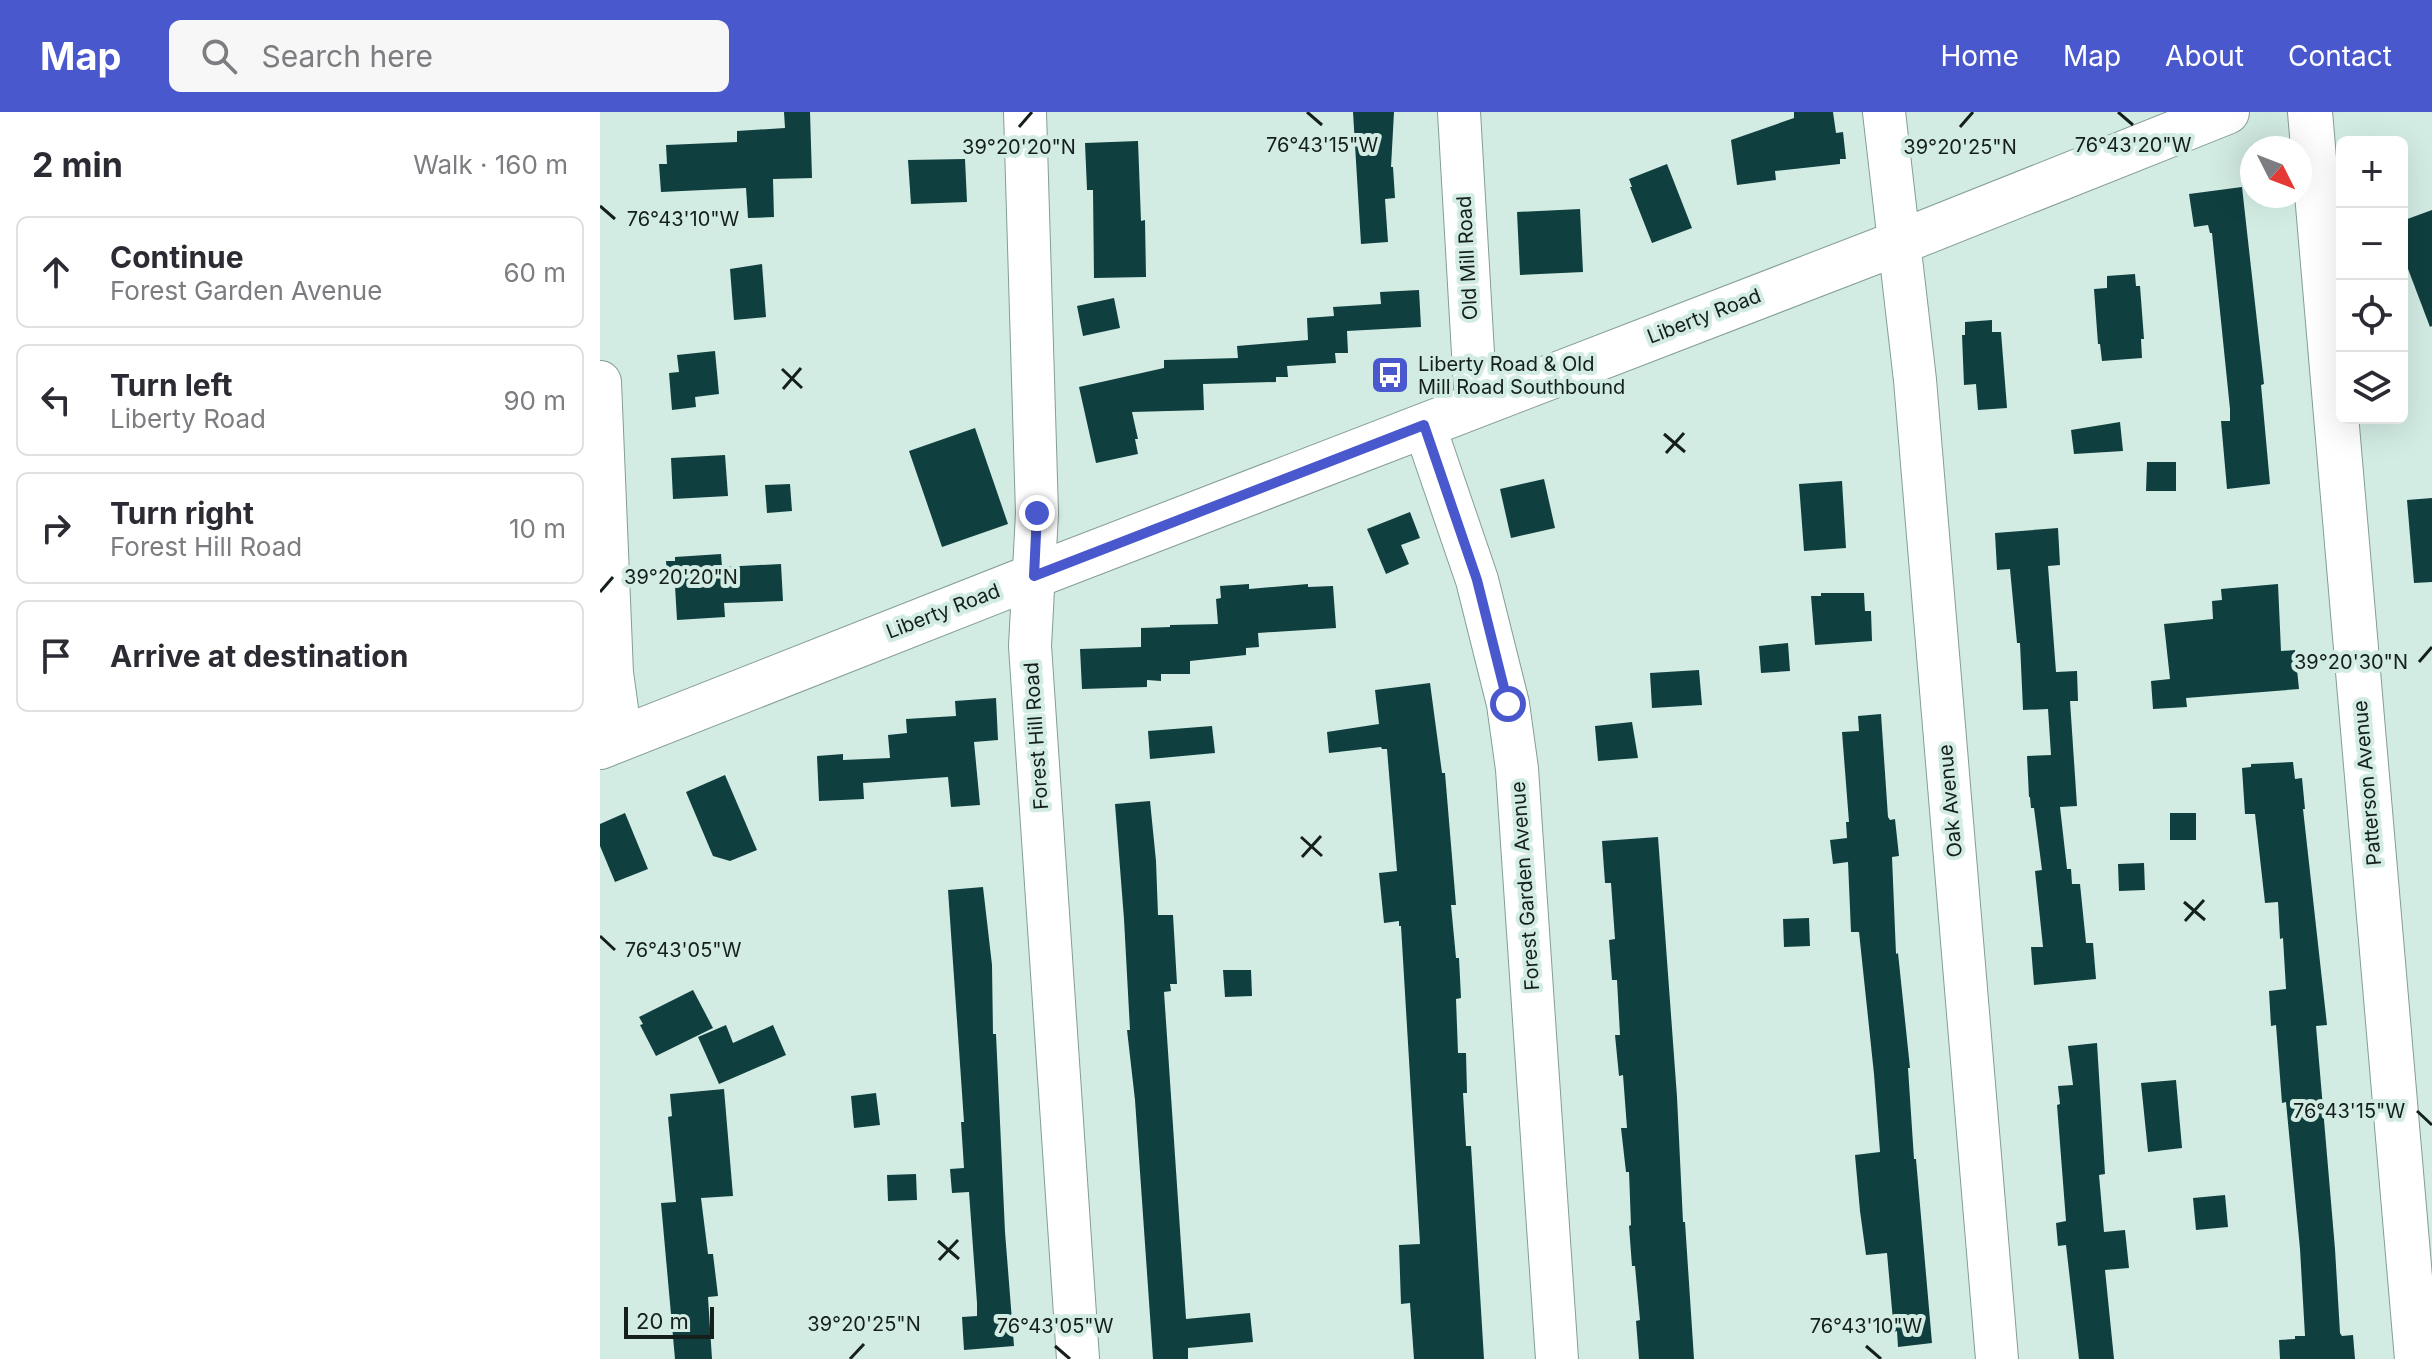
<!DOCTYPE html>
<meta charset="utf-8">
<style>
body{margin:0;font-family:Inter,sans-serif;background:#f7f7f7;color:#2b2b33}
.controls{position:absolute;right:24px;top:24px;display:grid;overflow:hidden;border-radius:12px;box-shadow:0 8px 32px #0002}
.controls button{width:72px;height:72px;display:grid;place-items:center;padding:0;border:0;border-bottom:2px solid #e1e1e2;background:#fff;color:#2b2b33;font:40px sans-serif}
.compass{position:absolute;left:1640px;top:24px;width:72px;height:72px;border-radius:50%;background:#fff;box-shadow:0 8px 32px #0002;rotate:132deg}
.scale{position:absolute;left:24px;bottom:20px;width:90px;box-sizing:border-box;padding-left:8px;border:4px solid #151f1c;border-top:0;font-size:22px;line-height:28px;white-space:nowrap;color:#151f1c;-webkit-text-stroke:6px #d2ece4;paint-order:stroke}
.stop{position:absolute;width:24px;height:24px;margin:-18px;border:6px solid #4958cd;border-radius:50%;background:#fff}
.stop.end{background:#4958cd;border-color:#fff;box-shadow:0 2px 8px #0008}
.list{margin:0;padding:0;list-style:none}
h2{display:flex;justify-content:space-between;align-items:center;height:104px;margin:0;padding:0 32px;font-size:34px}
h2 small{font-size:26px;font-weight:400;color:#7c7c81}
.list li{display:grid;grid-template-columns:52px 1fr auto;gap:24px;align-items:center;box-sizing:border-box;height:112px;margin:0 16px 16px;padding:0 16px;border:2px solid #e1e1e2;border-radius:12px}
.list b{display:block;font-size:30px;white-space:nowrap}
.list p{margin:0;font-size:26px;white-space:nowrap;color:#7c7c81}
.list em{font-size:26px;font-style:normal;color:#7c7c81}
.icon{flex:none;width:44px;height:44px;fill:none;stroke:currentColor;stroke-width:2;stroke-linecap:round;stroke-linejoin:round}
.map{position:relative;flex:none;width:1832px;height:1247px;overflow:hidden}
header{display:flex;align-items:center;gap:48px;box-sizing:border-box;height:112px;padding:0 40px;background:#4958cd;color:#fff}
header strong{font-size:38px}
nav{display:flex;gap:44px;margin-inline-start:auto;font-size:28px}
.search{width:560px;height:72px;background:#f7f7f7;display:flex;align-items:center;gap:20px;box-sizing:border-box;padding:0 28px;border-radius:12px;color:#7c7c81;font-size:30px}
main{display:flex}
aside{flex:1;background:#fff}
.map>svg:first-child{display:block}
.building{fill:#103f3f}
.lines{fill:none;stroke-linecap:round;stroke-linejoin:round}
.minor-casing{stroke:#849d95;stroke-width:44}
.major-casing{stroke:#849d95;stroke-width:46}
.minor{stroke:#fff;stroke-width:42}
.major{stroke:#fff;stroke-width:44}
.route{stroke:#4958cd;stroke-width:10}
.ticks{fill:none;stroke:#151f1c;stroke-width:3}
.labels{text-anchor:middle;stroke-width:8;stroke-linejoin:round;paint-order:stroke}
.street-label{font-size:20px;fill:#151f1c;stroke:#d2ece4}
.poi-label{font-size:20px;fill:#151f1c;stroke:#d2ece4;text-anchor:start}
.ticks-label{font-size:20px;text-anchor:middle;fill:#151f1c;stroke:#d2ece4;stroke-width:8;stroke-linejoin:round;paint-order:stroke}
</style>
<header>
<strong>Map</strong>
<div class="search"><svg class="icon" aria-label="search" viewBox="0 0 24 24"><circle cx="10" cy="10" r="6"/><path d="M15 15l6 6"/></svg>Search here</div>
<nav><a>Home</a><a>Map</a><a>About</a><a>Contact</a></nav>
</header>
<main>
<aside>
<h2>2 min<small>Walk · 160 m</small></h2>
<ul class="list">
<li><svg class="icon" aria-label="ahead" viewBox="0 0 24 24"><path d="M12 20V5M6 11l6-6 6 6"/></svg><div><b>Continue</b><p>Forest Garden Avenue</p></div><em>60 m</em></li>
<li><svg class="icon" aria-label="left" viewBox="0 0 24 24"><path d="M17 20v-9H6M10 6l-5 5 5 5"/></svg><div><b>Turn left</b><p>Liberty Road</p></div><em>90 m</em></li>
<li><svg class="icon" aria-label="right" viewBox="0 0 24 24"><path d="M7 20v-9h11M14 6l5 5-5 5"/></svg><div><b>Turn right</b><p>Forest Hill Road</p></div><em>10 m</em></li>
<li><svg class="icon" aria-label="arrive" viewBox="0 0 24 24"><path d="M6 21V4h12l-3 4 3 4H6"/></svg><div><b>Arrive at destination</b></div></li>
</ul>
</aside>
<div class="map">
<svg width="1832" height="1247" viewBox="0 0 1832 1247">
<rect width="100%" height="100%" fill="#d2ece4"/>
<g class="building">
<polygon points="184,0 210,0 212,66 173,67 174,105 148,106 146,76 61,80 59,52 67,52 66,33 137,30 137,19 185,16"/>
<polygon points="753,0 794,0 791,55 793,55 795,86 785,87 788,130 761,132"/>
<polygon points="1194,0 1233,0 1236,21 1243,20 1246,47 1240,47 1240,52 1175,59 1176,68 1137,73 1131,28 1194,6"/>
<polygon points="538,29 541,109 545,108 546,165 494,166 493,78 487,78 485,31"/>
<polygon points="365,47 367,90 311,92 308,48"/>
<polygon points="1067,52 1092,116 1052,131 1030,75 1032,75 1029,67"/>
<polygon points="1642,75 1664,272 1661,273 1670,372 1627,377 1621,309 1630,309 1630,297 1612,121 1610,121 1608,113 1594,115 1589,82"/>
<polygon points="980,97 983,160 920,163 917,100"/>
<polygon points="1832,98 1832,214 1830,215 1802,141 1802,109"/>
<polygon points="162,152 166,205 134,208 130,157"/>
<polygon points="1535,162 1536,174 1540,174 1544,227 1541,227 1542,246 1502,249 1500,232 1498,232 1494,177 1507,176 1507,164"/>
<polygon points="819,178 821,215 747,219 748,241 735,241 736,251 687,254 688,265 676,265 676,270 603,272 604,298 532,300 538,327 535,327 538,342 496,351 479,275 564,256 564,248 638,246 637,234 708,228 707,206 734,204 733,195 781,192 780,180"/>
<polygon points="514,186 520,216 483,224 477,194"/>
<polygon points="1392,208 1392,220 1401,220 1407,296 1378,298 1376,272 1364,273 1362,223 1365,223 1365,210"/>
<polygon points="115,239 119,282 95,285 96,295 72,298 69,261 79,260 77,243"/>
<polygon points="1520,310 1523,339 1474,342 1471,318"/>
<polygon points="375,316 408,412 342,435 309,339"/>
<polygon points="125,343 128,384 73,387 71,346"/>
<polygon points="1547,350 1576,350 1576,379 1546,379"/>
<polygon points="944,367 955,416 911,426 900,377"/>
<polygon points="1242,369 1246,436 1204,439 1199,372"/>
<polygon points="190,372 192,399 167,401 165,373"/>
<polygon points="1832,386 1832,470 1814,471 1807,388"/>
<polygon points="810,400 820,426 801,433 809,452 786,462 767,417"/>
<polygon points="1458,416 1460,453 1448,454 1456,560 1477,559 1478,589 1470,589 1477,694 1460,695 1467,757 1471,757 1472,772 1480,772 1486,831 1493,831 1496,867 1434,873 1431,835 1443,835 1435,759 1442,758 1434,696 1431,696 1430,685 1429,685 1427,644 1451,643 1448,597 1423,598 1420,531 1417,531 1410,457 1397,458 1395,421"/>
<polygon points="121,442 122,455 181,452 183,489 124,491 125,505 77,508 75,474 68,474 66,449 75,449 75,445"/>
<polygon points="649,472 649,477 708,472 708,475 733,474 736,516 658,521 659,535 646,536 646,543 590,549 590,562 561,562 561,569 547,568 547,575 482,577 480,537 541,535 541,516 570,515 570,513 618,512 616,487 621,486 620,474"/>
<polygon points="1678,472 1681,539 1695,538 1699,577 1586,586 1587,595 1553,597 1551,569 1570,567 1564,512 1613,507 1612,489 1622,488 1621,477"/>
<polygon points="1221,481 1264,481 1265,499 1271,499 1272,529 1215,533 1211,484 1221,484"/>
<polygon points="1188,531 1190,559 1161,561 1159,534"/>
<polygon points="1099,558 1102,593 1052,596 1050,561"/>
<polygon points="830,571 842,661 845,661 856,793 851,793 856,846 859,846 861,886 856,887 858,941 866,941 867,981 863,981 866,1034 871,1034 884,1247 814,1247 810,1191 801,1192 799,1133 820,1132 801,814 799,814 799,809 784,811 779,761 797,759 787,637 782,637 781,635 729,641 727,620 779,612 775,578"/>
<polygon points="396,586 398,628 374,630 380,693 351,695 348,665 263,671 264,687 219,689 217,644 243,642 243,648 290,646 288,623 307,621 306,607 356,604 355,589"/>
<polygon points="1281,602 1288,705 1290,708 1295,707 1299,744 1292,745 1296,842 1298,841 1310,956 1308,956 1314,1047 1316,1047 1332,1231 1298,1235 1297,1219 1294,1220 1287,1141 1266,1143 1260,1099 1255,1043 1280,1040 1274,962 1259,820 1251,820 1248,750 1233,752 1230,728 1247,726 1246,710 1249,710 1242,620 1259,619 1258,604"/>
<polygon points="1032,610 1038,646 998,649 995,614"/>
<polygon points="612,614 615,641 550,647 548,619"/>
<polygon points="1693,650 1695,667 1702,666 1705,697 1703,697 1727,913 1716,914 1735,1137 1740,1221 1742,1224 1753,1223 1755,1247 1680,1247 1679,1228 1695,1227 1695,1224 1705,1224 1700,1137 1686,990 1682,991 1676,913 1671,914 1669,879 1686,877 1683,826 1680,827 1678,790 1665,791 1655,702 1645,702 1642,656 1651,655 1651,652"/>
<polygon points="125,663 157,738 130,749 113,744 86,680"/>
<polygon points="550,689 556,749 558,803 573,803 577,872 570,872 571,879 564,880 586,1207 650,1201 653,1230 588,1236 588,1247 553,1247 535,988 527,918 530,918 524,807 515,692"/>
<polygon points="25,701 48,757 15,770 0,734 0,712"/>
<rect x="1570" y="701" width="26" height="27"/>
<polygon points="1058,725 1077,985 1083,1110 1085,1110 1094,1247 1039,1247 1036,1209 1040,1208 1035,1154 1032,1154 1029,1114 1031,1113 1029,1060 1026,1060 1021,1016 1027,1016 1023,963 1019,964 1015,923 1020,923 1017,868 1012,868 1009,828 1015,827 1011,771 1005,771 1002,729"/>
<polygon points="1544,751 1545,778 1519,779 1518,752"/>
<polygon points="383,775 392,853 393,922 396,922 405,1120 414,1234 364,1238 362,1205 377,1204 377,1191 369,1080 352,1081 350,1057 364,1056 361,1010 364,1010 348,778"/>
<polygon points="1209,806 1210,834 1184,835 1183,807"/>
<polygon points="623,858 651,858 652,884 625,885"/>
<polygon points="93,878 113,916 56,944 40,913 43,912 39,905"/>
<polygon points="126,913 133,931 173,913 186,943 119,972 98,925"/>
<polygon points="1497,931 1505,1062 1499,1063 1504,1120 1525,1118 1529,1156 1505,1158 1514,1247 1479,1247 1466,1133 1458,1134 1456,1111 1466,1109 1457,993 1460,992 1458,974 1473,973 1468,934"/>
<polygon points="1576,968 1582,1036 1548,1040 1541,971"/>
<polygon points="124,977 133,1084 101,1086 108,1142 113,1142 118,1184 108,1185 112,1247 75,1247 61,1091 76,1090 68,1005 72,1004 70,982"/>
<polygon points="276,981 280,1013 254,1016 251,984"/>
<polygon points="316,1062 317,1088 288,1089 287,1063"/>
<polygon points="1625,1083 1628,1115 1596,1118 1593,1086"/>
</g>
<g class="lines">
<g class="minor-casing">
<g id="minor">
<polyline points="425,0 437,401 430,534 478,1247"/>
<polyline points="859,0 876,293"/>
<polyline points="1284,0 1315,268 1397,1247"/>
<polyline points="0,270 12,561 21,626"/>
<polyline points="824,313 877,468 908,592 917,657 957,1247"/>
</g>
</g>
<g class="major-casing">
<g id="major">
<polyline points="1710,0 1817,1247"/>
<polyline points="0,635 434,464 1298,131 1627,0"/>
</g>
</g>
<use href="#minor" class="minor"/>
<use href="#major" class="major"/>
</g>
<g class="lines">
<polyline class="route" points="437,401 434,464 824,313 877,468 908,592"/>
</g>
<path class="ticks" d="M707,0L722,13M1518,0L1533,13M419,15L432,0M1360,15L1373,0M0,94L15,107M182,257L202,276M183,277L201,256M1064,322L1085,340M1066,341L1084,321M0,480L13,465M1819,550L1832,535M701,725L722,744M702,745L721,724M1584,790L1605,808M1585,809L1604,788M0,824L15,838M1817,999L1832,1013M338,1129L359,1147M339,1148L358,1128M455,1234L470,1247M1266,1234L1281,1247M250,1247L264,1232"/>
<defs>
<g id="bus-square" transform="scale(2)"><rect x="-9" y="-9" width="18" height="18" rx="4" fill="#4958cd" stroke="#d2ece4"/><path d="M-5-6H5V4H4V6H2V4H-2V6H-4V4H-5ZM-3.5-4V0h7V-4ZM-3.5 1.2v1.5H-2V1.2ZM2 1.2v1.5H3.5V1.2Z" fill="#fff"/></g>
</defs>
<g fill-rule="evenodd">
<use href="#bus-square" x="790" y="263"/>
</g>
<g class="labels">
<g class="street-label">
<text transform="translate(867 146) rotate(-93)" y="7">Old Mill Road</text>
<text transform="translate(1104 204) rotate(-21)" y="7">Liberty Road</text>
<text transform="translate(343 499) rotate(-21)" y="7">Liberty Road</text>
<text transform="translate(436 624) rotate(-94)" y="7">Forest Hill Road</text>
<text transform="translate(1767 671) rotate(-95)" y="7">Patterson Avenue</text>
<text transform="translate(1350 689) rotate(-95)" y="7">Oak Avenue</text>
<text transform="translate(925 774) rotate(-94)" y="7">Forest Garden Avenue</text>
</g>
<g class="poi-label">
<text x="818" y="259">Liberty Road &amp; Old<tspan x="818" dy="23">Mill Road Southbound</tspan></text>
</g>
</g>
<g class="ticks-label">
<text x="1533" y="40">76°43'20"W</text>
<text x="722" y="40">76°43'15"W</text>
<text x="419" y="42">39°20'20"N</text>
<text x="1360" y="42">39°20'25"N</text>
<text x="83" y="114">76°43'10"W</text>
<text x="81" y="472">39°20'20"N</text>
<text x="1751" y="557">39°20'30"N</text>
<text x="83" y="845">76°43'05"W</text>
<text x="1749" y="1006">76°43'15"W</text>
<text x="264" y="1219">39°20'25"N</text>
<text x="455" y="1221">76°43'05"W</text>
<text x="1266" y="1221">76°43'10"W</text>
</g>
</svg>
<div class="controls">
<button>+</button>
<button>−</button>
<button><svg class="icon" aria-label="locate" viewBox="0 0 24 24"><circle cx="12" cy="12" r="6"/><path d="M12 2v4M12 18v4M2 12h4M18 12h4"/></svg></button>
<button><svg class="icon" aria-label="layers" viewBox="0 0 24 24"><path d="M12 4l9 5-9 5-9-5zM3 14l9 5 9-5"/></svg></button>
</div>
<svg class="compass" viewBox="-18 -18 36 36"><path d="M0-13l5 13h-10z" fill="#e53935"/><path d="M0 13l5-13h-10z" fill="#7c7c81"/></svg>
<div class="scale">20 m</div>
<div class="stop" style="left:908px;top:592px"></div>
<div class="stop end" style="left:437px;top:401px"></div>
</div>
</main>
